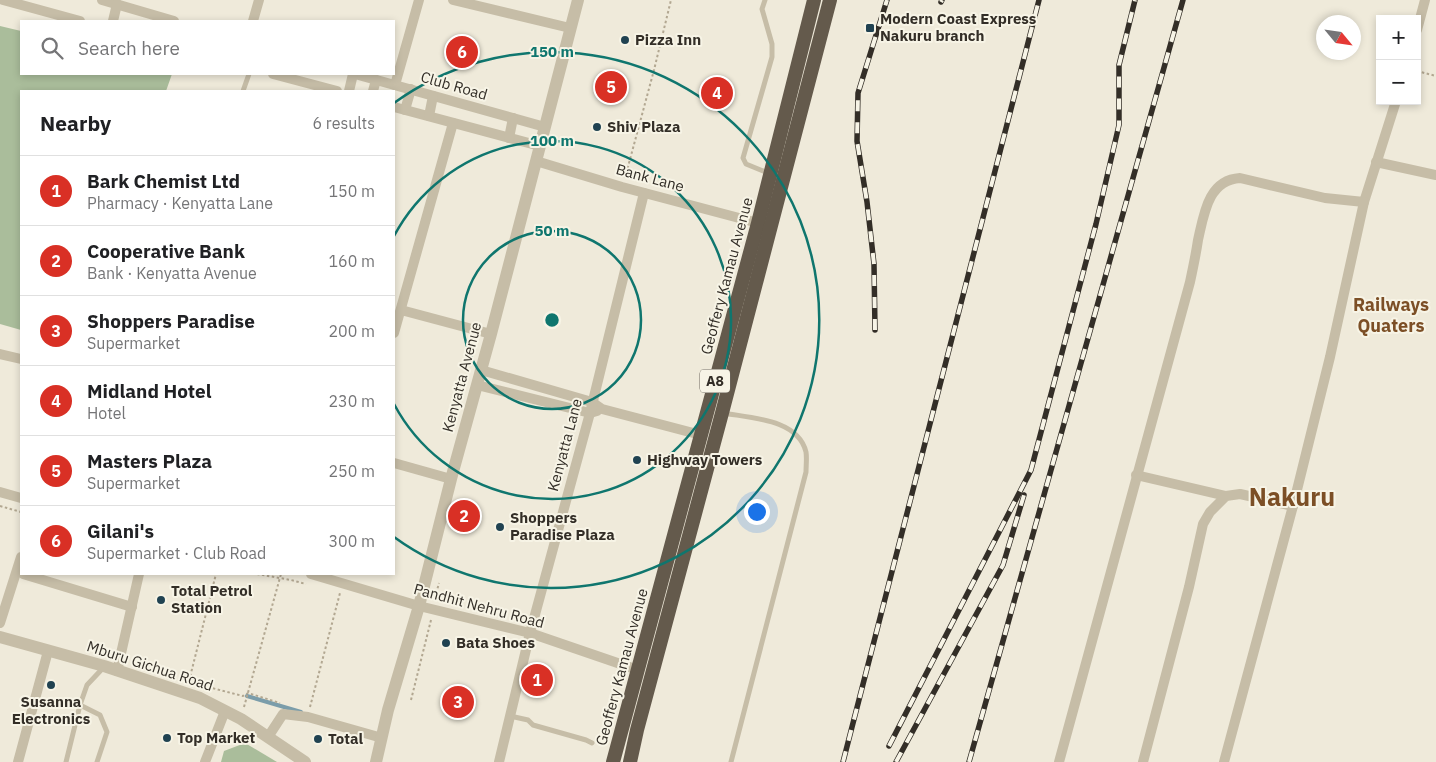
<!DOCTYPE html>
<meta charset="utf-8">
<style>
body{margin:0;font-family:"IBM Plex Sans",sans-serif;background:#f2f2f2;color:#202124}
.controls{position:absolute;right:15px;top:15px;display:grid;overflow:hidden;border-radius:0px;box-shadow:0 2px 8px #0003}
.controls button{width:45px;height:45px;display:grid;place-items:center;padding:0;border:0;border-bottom:1px solid #e0e0e0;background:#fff;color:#202124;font:25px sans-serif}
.compass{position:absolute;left:1316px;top:15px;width:45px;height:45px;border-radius:50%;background:#fff;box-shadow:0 2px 8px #0003;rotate:119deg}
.you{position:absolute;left:756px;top:511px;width:18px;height:18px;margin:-12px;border:4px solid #fff;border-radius:50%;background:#1a73e8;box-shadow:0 0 0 8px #1a73e833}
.badge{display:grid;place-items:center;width:32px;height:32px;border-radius:50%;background:#d93025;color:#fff;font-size:16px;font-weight:700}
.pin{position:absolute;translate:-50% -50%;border:2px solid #fff;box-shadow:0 1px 5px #0006}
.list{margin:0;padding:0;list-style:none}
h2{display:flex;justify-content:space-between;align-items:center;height:65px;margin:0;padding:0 20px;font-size:21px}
h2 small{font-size:16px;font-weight:400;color:#757577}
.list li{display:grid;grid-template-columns:32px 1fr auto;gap:15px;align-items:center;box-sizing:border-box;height:70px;padding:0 20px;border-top:1px solid #e0e0e0}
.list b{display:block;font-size:19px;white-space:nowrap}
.list p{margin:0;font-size:16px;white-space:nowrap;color:#757577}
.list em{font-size:16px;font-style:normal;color:#757577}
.icon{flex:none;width:28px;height:28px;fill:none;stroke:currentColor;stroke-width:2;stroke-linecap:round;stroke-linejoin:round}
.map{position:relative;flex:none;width:1436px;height:762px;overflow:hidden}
.search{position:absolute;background:#fff;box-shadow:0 2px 8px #0003;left:20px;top:20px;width:375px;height:55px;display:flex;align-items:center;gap:12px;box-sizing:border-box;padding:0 18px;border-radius:0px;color:#757577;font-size:19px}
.panel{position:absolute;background:#fff;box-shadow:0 2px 8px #0003;left:20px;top:90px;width:375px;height:485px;border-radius:0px}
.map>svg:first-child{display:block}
.green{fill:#aabd9b}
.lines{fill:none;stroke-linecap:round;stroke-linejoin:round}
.stream{stroke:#7b9daa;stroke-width:4}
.path{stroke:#b2a791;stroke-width:2;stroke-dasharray:2.5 2.5;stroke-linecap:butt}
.service{stroke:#c6bda7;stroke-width:5}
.minor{stroke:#c6bda7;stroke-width:10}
.tertiary{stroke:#c6bda7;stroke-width:12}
.trunk{stroke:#645a4c;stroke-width:14}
.rail-casing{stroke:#332e27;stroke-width:5.5}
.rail{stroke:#f7f4e6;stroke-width:4;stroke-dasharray:11;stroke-linecap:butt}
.ring{fill:none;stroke:#0f766e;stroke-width:2.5}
.poi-dot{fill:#204251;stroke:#f7f4e6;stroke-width:2}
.labels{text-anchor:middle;stroke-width:4;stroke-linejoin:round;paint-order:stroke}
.shield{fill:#f7f4e6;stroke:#6e6960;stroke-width:1}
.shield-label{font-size:14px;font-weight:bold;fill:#332e27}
.poi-label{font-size:15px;font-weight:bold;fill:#332e27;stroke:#f7f4e6;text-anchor:start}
.street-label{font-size:15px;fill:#332e27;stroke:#f7f4e6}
.quarter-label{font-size:18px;font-weight:bold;fill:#7c4f26;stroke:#f7f4e6}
.town-label{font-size:25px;font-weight:bold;fill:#7c4f26;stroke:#f7f4e6}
.centre{fill:#0f766e;stroke:#f7f4e6;stroke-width:2.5}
.ring-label{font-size:15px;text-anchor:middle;font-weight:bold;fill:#0f766e;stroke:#f7f4e6;stroke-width:4;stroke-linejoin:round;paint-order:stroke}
</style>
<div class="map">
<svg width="1436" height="762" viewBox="0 0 1436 762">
<rect width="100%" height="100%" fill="#efeada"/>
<g class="green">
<polygon points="0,26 21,31 21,74 172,74 166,91 21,91 21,330 0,324"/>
<polygon points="245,743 277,762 221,762 224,751"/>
</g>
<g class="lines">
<polyline class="stream" points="247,696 301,712"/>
<g class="path">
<polyline points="1417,71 1436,76"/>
<polyline points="625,178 654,70 671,0"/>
<polyline points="0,506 21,512"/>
<polyline points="257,574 291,580 306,584"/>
<polyline points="435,598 439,583"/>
<polyline points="189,681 216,574"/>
<polyline points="208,687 243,696 248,693 280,703"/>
<polyline points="411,700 431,620"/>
<polyline points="244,707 281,574"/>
<polyline points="310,707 340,593"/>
</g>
<g class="service">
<polyline points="765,0 762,9 772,44 772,57 743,158 746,164 768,173"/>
<polyline points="243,91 249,74"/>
<path d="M723,413C751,418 798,419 806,452C807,458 806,466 806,472L731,762"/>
<polyline points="510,716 528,720 533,725 586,740 592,743"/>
<polyline points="66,762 80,705"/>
<polyline points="97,762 107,732 100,715 80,705 87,685 104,667"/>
</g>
<g class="minor">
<polyline points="3,0 80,21"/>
<polyline points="102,0 174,21"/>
<polyline points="453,0 570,28"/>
<polyline points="113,21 117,4"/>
<polyline points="253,21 259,0"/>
<polyline points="1417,30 1425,0"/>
<polyline points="273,74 337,91"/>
<polyline points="355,74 545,127"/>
<polyline points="395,85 419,0"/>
<polyline points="349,91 353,74"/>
<polyline points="373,91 376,80"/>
<polyline points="394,107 540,146"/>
<polyline points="405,110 411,89"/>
<polyline points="429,116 433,96"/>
<polyline points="509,138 513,118"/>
<polyline points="536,161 622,187 758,223"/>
<polyline points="1376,162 1436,175"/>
<polyline points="401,310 491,334"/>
<polyline points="394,333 453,123"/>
<polyline points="0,354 21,359"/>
<polyline points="481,370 592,402 602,409 701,435"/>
<polyline points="477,385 590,413 597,411"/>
<polyline points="394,463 451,479"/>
<polyline points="1136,475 1226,496"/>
<polyline points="0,492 21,498"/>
<polyline points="23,574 132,607"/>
<polyline points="311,574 419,606 530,633 638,670"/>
<polyline points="0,623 21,557"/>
<polyline points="117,671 139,574"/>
<polyline points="268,737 283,714 308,717 382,738"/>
<polyline points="18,762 48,651"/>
<polyline points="205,762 225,711"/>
<polyline points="499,762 530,633 590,413 644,193"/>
<path d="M1059,762L1190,282C1193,268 1196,254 1198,240C1204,214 1208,180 1240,178L1325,198L1364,202L1396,101"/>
<polyline points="1143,762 1189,587 1203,524 1210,512 1226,496 1240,494 1293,506"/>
<polyline points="1224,762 1293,506 1330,357 1364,202"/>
</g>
<g class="tertiary">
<polyline points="0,637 104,666 200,698 241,719 305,762"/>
<polyline points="376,762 388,710 419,606 451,479 491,334 578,0"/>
</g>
<g class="trunk">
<polyline points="613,762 758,223 814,0"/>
<polyline points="630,762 637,730 722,413 830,0"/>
</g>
<g class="rail-casing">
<g id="rail">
<polyline points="941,2 942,0"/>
<polyline points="875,330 874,264 867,202 857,141 858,93 887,0"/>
<polyline points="889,746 1031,470 1096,224 1119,125 1119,65 1135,0"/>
<polyline points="843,762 1039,0"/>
<polyline points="896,762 1003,565 1024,495"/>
<polyline points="969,762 1183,0"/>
</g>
</g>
<use href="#rail" class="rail"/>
</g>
<g class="ring">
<circle cx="552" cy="320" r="89"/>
<path d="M394 236A179 179 0 1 1 394 404"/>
<path d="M394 103A268 268 0 1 1 394 537"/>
</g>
<g class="poi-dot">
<rect x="865" y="23" width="10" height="10" rx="2.5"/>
<circle cx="625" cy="40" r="5"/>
<circle cx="597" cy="127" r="5"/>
<circle cx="637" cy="460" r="5"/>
<circle cx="500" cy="527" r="5"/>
<circle cx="161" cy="600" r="5"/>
<circle cx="446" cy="643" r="5"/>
<circle cx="51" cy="685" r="5"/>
<circle cx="167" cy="738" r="5"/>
<circle cx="318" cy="739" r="5"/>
</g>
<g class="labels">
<rect class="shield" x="700" y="369.5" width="30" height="23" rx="4"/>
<g class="shield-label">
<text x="715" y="386">A8</text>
</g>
<g class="poi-label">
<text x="880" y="24">Modern Coast Express<tspan x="880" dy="17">Nakuru branch</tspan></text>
<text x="635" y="45">Pizza Inn</text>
<text x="607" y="132">Shiv Plaza</text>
<text x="647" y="465">Highway Towers</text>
<text x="510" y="523">Shoppers<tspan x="510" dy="17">Paradise Plaza</tspan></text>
<text x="171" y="596">Total Petrol<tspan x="171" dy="17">Station</tspan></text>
<text x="456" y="648">Bata Shoes</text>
<text x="51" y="707" text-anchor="middle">Susanna<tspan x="51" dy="17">Electronics</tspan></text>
<text x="177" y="743">Top Market</text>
<text x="328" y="744">Total</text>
</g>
<g class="street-label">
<text transform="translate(454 86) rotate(16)" y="5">Club Road</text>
<text transform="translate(650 178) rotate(15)" y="5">Bank Lane</text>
<text transform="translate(727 276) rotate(-75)" y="5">Geoffery Kamau Avenue</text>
<text transform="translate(462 377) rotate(-75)" y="5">Kenyatta Avenue</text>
<text transform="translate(565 445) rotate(-75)" y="5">Kenyatta Lane</text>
<text transform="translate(479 606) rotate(15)" y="5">Pandhit Nehru Road</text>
<text transform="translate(150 666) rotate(18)" y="5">Mburu Gichua Road</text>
<text transform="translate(622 667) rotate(-75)" y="5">Geoffery Kamau Avenue</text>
</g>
<g class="quarter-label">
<text x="1391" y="311">Railways<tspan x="1391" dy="21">Quaters</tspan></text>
</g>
<g class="town-label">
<text x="1292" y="506">Nakuru</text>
</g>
</g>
<circle cx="552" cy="320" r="8" class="centre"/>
<g class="ring-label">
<text x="552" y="57">150 m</text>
<text x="552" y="146">100 m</text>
<text x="552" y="236">50 m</text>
</g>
</svg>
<div class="controls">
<button>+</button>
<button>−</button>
</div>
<svg class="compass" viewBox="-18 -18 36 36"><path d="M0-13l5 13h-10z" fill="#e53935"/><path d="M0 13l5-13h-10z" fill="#757577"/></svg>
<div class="you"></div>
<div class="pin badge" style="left:537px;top:680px">1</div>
<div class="pin badge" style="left:464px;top:516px">2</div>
<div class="pin badge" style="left:458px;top:702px">3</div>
<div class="pin badge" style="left:717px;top:93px">4</div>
<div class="pin badge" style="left:611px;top:87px">5</div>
<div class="pin badge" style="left:462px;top:52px">6</div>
<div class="search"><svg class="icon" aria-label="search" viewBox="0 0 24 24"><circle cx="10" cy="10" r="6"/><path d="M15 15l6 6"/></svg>Search here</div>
<section class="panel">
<h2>Nearby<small>6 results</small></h2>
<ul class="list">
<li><span class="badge">1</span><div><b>Bark Chemist Ltd</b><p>Pharmacy · Kenyatta Lane</p></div><em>150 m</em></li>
<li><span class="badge">2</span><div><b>Cooperative Bank</b><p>Bank · Kenyatta Avenue</p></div><em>160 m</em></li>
<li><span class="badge">3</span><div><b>Shoppers Paradise</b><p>Supermarket</p></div><em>200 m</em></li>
<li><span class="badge">4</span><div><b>Midland Hotel</b><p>Hotel</p></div><em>230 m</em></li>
<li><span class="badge">5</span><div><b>Masters Plaza</b><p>Supermarket</p></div><em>250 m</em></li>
<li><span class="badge">6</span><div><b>Gilani's</b><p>Supermarket · Club Road</p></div><em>300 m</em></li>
</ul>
</section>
</div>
